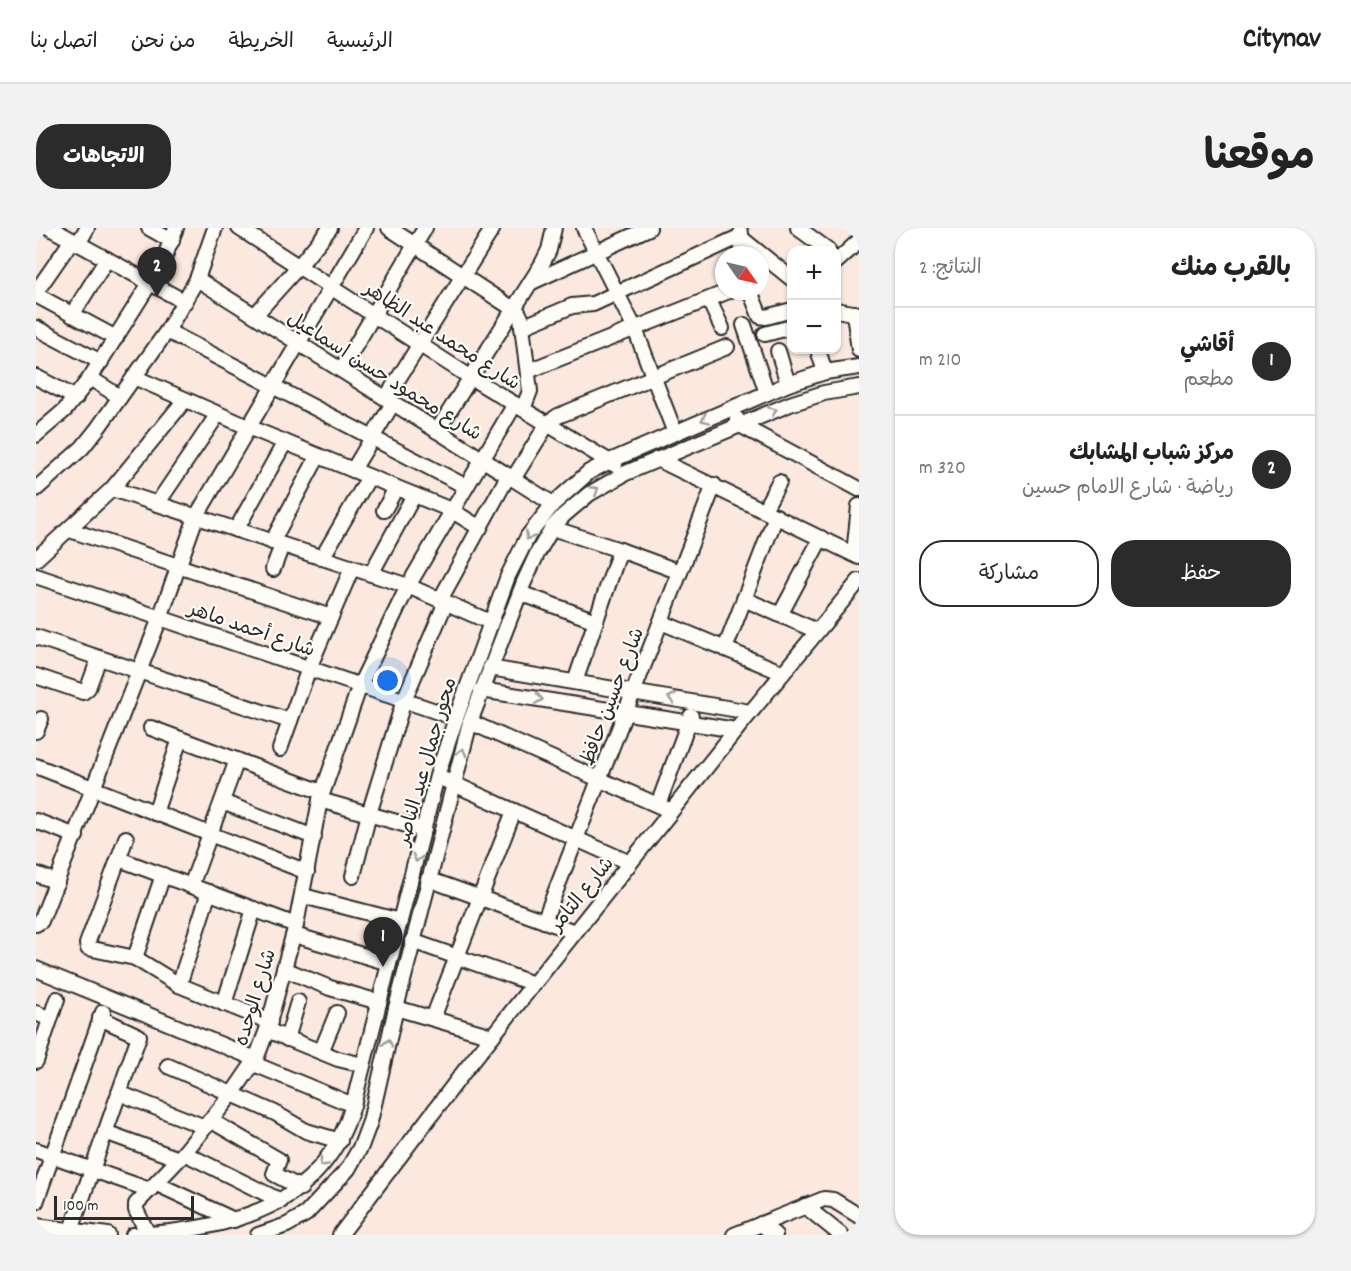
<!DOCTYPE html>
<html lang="ar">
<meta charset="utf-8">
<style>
body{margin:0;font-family:Dekko,"Playpen Sans Arabic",sans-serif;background:#f2f2f2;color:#222;direction:rtl}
.controls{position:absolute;right:18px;top:18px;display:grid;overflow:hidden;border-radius:12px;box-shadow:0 2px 4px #0004}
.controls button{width:54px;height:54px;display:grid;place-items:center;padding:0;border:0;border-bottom:2px solid #e0e0e0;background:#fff;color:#222;font:30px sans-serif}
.compass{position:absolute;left:679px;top:18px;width:54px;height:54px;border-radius:50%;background:#fff;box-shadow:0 2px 4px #0004;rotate:124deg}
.scale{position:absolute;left:18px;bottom:15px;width:140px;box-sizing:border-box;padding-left:6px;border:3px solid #2b2b2b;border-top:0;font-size:16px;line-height:21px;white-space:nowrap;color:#2b2b2b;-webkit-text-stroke:4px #fdfcf7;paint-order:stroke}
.you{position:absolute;left:352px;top:453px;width:21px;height:21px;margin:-15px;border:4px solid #fff;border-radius:50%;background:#1a73e8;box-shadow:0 0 0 9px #1a73e833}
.badge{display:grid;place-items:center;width:39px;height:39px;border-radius:50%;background:#2b2b2b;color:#fff;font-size:20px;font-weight:700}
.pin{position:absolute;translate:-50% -50px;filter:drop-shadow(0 2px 3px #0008)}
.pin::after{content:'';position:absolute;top:32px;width:21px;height:18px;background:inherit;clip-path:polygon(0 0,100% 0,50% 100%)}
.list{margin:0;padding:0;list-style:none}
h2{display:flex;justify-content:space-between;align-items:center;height:78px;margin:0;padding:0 24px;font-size:26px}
h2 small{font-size:20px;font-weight:400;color:#767676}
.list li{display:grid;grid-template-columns:39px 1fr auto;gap:18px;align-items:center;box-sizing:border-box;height:108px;padding:0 24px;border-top:2px solid #e0e0e0}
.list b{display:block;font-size:22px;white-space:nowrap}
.list p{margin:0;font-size:20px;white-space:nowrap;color:#767676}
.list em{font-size:20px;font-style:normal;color:#767676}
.actions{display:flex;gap:12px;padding:18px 24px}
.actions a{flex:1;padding:14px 0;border:2px solid #2b2b2b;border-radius:24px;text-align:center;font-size:21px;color:#2b2b2b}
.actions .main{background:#2b2b2b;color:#fff}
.map{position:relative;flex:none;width:823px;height:1007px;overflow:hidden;direction:ltr;border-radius:24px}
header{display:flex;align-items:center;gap:36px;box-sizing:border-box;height:84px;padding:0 30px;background:#fff;border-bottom:2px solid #e0e0e0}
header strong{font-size:28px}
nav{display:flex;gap:33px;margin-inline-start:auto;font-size:21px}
.intro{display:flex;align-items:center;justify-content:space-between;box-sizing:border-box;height:144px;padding:0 36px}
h1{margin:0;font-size:42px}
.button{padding:15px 27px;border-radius:24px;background:#2b2b2b;color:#fff;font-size:21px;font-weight:700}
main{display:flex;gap:36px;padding:0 36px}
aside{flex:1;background:#fff;border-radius:24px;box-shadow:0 2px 4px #0004}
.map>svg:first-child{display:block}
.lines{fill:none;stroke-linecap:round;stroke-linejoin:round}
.minor-casing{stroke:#2b2b2b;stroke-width:18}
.minor{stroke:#fdfcf7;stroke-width:14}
.oneway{stroke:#9e9e9b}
.labels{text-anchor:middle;stroke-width:4.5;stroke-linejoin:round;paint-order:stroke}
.street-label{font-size:20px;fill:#2b2b2b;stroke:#fdfcf7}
</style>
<header>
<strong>Citynav</strong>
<nav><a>الرئيسية</a><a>الخريطة</a><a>من نحن</a><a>اتصل بنا</a></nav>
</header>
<div class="intro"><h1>موقعنا</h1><a class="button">الاتجاهات</a></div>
<main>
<aside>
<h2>بالقرب منك<small>النتائج: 2</small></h2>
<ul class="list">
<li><span class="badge">1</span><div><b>أقاشي</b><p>مطعم</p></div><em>210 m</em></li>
<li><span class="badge">2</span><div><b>مركز شباب المشابك</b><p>رياضة · شارع الامام حسين</p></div><em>320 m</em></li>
</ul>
<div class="actions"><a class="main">حفظ</a><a>مشاركة</a></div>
</aside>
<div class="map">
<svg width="823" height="1007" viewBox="0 0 823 1007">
<rect width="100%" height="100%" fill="#fbe9e0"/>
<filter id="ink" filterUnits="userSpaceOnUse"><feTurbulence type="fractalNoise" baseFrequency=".0167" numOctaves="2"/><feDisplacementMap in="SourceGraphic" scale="12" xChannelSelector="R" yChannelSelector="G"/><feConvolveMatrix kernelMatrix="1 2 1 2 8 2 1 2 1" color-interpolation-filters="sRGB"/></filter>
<g filter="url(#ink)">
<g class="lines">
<g class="minor-casing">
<g id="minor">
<polyline points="14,0 149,74"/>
<polyline points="113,0 136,13"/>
<polyline points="203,0 434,149 579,237"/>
<polyline points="353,0 482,84 485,90 494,163 487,181"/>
<polyline points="548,0 599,101 639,205"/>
<polyline points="762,0 792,22"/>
<polyline points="705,5 706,27"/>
<polyline points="705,10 756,51"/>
<polyline points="42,16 51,0"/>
<polyline points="800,34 823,13"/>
<polyline points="161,51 517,276"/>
<polyline points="494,55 613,0"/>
<polyline points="714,63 724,88 730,89 756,82"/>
<polyline points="0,64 36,12"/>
<polyline points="0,67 80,110"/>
<polyline points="673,72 686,100"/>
<polyline points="800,82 823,86"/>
<polyline points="818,85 823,122"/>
<polyline points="36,87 71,31"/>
<polyline points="219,87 263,38 294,0"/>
<polyline points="708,97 731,165"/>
<polyline points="486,99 536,78 557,76 705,8"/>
<polyline points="0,100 65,134"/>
<polyline points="131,103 429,258"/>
<polyline points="729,106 756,99"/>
<polyline points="782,122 789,144"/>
<polyline points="742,123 752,156"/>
<polyline points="305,142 389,0"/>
<polyline points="492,143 693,63"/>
<polyline points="0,149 40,170"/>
<polyline points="98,149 212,199 415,282 444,300"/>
<polyline points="54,150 84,169"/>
<polyline points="350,170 457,0"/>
<polyline points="701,191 704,197 823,261"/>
<polyline points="401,203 506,36 513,22 518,0"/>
<polyline points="0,207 29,182 54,150 114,55 129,28 140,0"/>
<polyline points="621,231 823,329"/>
<polyline points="317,242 357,175"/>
<polyline points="477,251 512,195 522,188 691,119"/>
<polyline points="0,261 46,220 62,200 131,103 161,51 179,0"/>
<polyline points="76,261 372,358 454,394"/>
<polyline points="121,276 182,186"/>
<polyline points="348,282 360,260"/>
<polyline points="728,282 743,254"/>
<polyline points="516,300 584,322 644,344"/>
<polyline points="34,302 295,389"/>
<polyline points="200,302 249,214"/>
<polyline points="236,314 282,228"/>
<polyline points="818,326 823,278"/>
<polyline points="286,330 333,249"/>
<polyline points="0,331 76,261 149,172"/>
<polyline points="237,341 246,317"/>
<polyline points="335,346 378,267"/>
<polyline points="0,348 420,490"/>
<polyline points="484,365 560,393"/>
<polyline points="708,371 781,403"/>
<polyline points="404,372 472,248"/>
<polyline points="744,387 785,310"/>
<polyline points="625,394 747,445"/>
<polyline points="0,409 254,493"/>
<polyline points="689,421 740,288"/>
<polyline points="454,440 714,484"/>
<polyline points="0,448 47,464 52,460 63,430"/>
<polyline points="539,454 584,322"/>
<polyline points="445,462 700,502"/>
<polyline points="434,494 635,583"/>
<polyline points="115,500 286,564"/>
<polyline points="0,503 5,491"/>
<polyline points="244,521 273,440 316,340"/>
<polyline points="0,538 271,644"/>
<polyline points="409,552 594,635"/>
<polyline points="284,572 388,602"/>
<polyline points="186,574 278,609"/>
<polyline points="622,577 655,488"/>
<polyline points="119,585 144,511"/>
<polyline points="0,593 40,608"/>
<polyline points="90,610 51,716 52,720 99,730 143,757 234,794"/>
<polyline points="83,631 260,697"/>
<polyline points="0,646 21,654"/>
<polyline points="317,648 333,586 368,472 410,374"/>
<polyline points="392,651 539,704"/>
<polyline points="155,658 201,532"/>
<polyline points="267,668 364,693"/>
<polyline points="508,693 678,257"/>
<polyline points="0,696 5,693 124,390 160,289 330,0"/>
<polyline points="258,707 353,735"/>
<polyline points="376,713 498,756"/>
<polyline points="99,730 127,647"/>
<polyline points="0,741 220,831"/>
<polyline points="248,741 294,760 343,774"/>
<polyline points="143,757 173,664"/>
<polyline points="188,776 218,681"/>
<polyline points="360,780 456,808"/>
<polyline points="0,785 14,791"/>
<polyline points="397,790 478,583"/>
<polyline points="231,802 302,831 327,837"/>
<polyline points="251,811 262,774"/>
<polyline points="285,824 301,785"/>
<polyline points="0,833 21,771"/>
<polyline points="218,836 317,877"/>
<polyline points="132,838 239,885 270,903 304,913"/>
<polyline points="83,865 169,899"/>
<polyline points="174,892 243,932 238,946 265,960"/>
<polyline points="69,904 143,931"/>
<polyline points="0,922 114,962"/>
<polyline points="148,925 245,973"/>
<polyline points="121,956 198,992"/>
<polyline points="0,974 67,784"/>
<polyline points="769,978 805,1007"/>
<polyline points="725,996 739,1007"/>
<polyline points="0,998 72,1007"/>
<polyline points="35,1002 103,808 64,790"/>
<polyline points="112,1006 100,982 100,976 143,931 196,866 220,831 231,802 260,697 284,572 324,457 372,358 479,176"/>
<path d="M97,1007C193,1002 287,980 317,877L401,548L420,490L472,348L492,308L517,276L553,244L574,233L752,156L789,144L823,139"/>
<polyline points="222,1007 251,997 270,986 312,941 325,918 334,894 360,780 434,494 488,354 501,326 516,300 528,287 553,266 590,245 754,176 788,165 823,159"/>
<polyline points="304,1007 430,841 700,502 823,353"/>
<polyline points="698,1007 788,971 797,972 823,988"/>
</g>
</g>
<use href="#minor" class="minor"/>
</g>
<defs><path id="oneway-chevron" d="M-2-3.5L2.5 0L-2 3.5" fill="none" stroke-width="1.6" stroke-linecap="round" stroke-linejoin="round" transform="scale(1.5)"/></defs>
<g class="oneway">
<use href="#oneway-chevron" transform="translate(737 183) rotate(-22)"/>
<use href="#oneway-chevron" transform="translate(669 191) rotate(156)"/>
<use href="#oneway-chevron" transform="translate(559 262) rotate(-33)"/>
<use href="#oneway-chevron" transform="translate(493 308) rotate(123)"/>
<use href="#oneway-chevron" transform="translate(636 470) rotate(-170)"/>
<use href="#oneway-chevron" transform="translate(503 471) rotate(9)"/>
<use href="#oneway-chevron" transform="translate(426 524) rotate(-75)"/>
<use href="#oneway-chevron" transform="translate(381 630) rotate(105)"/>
<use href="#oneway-chevron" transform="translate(352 815) rotate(-77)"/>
<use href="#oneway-chevron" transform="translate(287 935) rotate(133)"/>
</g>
</g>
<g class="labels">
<g class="street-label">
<text transform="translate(407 107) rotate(33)" y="7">شارع محمد عبد الظاهر</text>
<text transform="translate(349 147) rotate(32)" y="7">شارع محمود حسن اسماعيل</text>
<text transform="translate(216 400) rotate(19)" y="7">شارع أحمد ماهر</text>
<text transform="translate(575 468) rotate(-69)" y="7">شارع حسين حافظ</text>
<text transform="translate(389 533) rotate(-74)" y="7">محور جمال عبد الناصر</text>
<text transform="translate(545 665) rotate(-51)" y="7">شارع التامر</text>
<text transform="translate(218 769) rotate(-73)" y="7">شارع الوحده</text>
</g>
</g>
</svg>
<div class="controls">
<button>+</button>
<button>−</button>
</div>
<svg class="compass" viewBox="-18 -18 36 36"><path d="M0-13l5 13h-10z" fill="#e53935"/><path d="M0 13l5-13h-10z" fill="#767676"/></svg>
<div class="scale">100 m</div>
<div class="you"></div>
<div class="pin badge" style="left:347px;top:739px">1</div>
<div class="pin badge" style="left:121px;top:69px">2</div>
</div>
</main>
